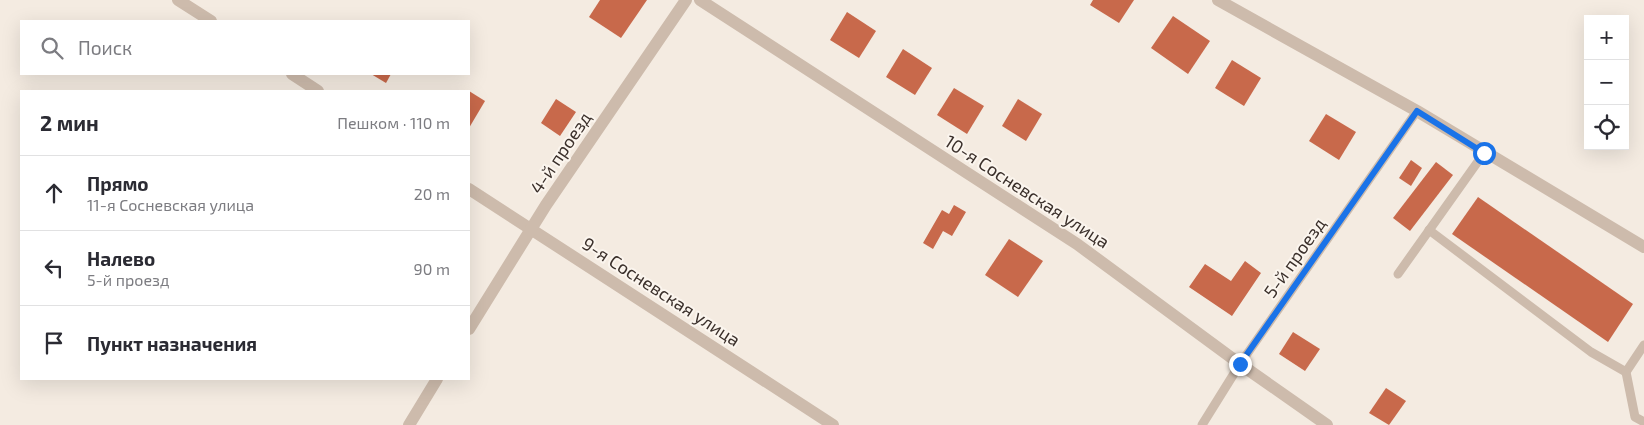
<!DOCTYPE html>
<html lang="ru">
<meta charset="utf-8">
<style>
body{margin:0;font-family:"Exo 2",sans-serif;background:#f7f7f7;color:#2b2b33}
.controls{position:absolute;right:15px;top:15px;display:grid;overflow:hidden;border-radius:0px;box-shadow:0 5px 20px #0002}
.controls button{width:45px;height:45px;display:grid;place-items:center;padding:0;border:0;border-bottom:1px solid #e1e1e2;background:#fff;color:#2b2b33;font:25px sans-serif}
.stop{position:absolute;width:15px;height:15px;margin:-11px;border:4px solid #1a73e8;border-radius:50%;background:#fff}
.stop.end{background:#1a73e8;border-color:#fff;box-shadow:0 1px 5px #0008}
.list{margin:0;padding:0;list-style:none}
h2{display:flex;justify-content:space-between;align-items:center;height:65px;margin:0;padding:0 20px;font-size:21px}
h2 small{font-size:16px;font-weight:400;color:#7c7c81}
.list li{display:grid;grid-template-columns:32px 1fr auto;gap:15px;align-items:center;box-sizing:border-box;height:75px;padding:0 20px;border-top:1px solid #e1e1e2}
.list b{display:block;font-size:19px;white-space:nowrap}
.list p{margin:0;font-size:16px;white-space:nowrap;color:#7c7c81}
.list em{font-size:16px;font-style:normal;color:#7c7c81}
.icon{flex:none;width:28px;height:28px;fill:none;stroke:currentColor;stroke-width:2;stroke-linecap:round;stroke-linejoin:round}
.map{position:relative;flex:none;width:1644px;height:425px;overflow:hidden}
.search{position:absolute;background:#fff;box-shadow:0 5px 20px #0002;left:20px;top:20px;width:450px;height:55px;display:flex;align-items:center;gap:12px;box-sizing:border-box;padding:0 18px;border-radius:0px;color:#7c7c81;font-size:19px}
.panel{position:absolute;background:#fff;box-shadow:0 5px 20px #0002;left:20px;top:90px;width:450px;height:290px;border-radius:0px}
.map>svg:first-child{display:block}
.building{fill:#c8694b}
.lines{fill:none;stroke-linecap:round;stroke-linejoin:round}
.lane{stroke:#cdbbac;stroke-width:9}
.street{stroke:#cdbbac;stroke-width:12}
.route{stroke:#1a73e8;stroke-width:6}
.labels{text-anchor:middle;stroke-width:4;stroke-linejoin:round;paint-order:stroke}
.street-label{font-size:18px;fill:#3b302b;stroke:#fbf5ee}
</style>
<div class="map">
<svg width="1644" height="425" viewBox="0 0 1644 425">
<rect width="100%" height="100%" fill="#f4ebe1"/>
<g class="building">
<polygon points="600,0 647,0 621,38 589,17"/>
<polygon points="1093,0 1134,0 1119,23 1090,5"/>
<polygon points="847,12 876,31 859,58 830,40"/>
<polygon points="1173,16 1210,41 1188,74 1151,48"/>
<polygon points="903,49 932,68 915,95 886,77"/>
<polygon points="1232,60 1261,78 1244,106 1215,88"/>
<polygon points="371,74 391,74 386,83"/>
<polygon points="954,88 984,106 967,134 937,115"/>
<polygon points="469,91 485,101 469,128"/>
<polygon points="556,99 576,112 560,136 541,123"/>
<polygon points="1018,99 1042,114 1026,141 1002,126"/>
<polygon points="1326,114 1356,132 1339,160 1309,141"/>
<polygon points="1411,160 1422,168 1411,186 1399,178"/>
<polygon points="1436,162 1453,175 1410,231 1393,218"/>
<polygon points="1478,197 1633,304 1608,342 1452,234"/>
<polygon points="954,205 966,212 952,236 943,231 933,249 923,243 942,210 949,214"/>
<polygon points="1009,239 1043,261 1018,297 985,275"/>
<polygon points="1245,261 1261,273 1232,316 1189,287 1205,264 1231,281"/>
<polygon points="1293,332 1320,349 1305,371 1279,354"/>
<polygon points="1386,388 1406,401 1389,425 1369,413"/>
</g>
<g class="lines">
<g class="lane">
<polyline points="1429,230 1591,352 1626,372 1644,345"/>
<polyline points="1398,274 1484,153"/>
<polyline points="1626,372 1635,417 1644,422"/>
<polyline points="1202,425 1240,364 1417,111"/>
</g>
<g class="street">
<polyline points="178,0 211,21"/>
<polyline points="700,0 1077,244 1240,364 1327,425"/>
<polyline points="1218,0 1417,111 1644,247"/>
<polyline points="292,74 318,91"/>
<polyline points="469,189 833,425"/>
<polyline points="469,329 546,205 686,0"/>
<polyline points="409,425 437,379"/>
</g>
</g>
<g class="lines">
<polyline class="route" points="1240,364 1417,111 1484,153"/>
</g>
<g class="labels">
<g class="street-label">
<text transform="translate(561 153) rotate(-56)" y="6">4-й проезд</text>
<text transform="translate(1027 192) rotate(33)" y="6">10-я Сосневская улица</text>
<text transform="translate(1295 258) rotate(-55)" y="6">5-й проезд</text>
<text transform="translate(661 292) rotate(33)" y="6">9-я Сосневская улица</text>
</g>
</g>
</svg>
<div class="controls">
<button>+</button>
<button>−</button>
<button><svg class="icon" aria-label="locate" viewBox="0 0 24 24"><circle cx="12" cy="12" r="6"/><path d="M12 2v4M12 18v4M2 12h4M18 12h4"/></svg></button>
</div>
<div class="stop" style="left:1484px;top:153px"></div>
<div class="stop end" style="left:1240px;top:364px"></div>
<div class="search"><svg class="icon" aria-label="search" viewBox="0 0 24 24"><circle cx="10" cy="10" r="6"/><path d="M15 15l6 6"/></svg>Поиск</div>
<section class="panel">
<h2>2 мин<small>Пешком · 110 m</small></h2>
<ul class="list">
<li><svg class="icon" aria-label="ahead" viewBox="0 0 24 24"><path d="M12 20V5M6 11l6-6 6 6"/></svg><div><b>Прямо</b><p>11-я Сосневская улица</p></div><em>20 m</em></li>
<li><svg class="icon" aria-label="left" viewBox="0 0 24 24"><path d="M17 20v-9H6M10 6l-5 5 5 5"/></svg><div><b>Налево</b><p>5-й проезд</p></div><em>90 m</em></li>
<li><svg class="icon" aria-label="arrive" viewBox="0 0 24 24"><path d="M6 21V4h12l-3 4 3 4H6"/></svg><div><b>Пункт назначения</b></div></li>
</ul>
</section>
</div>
